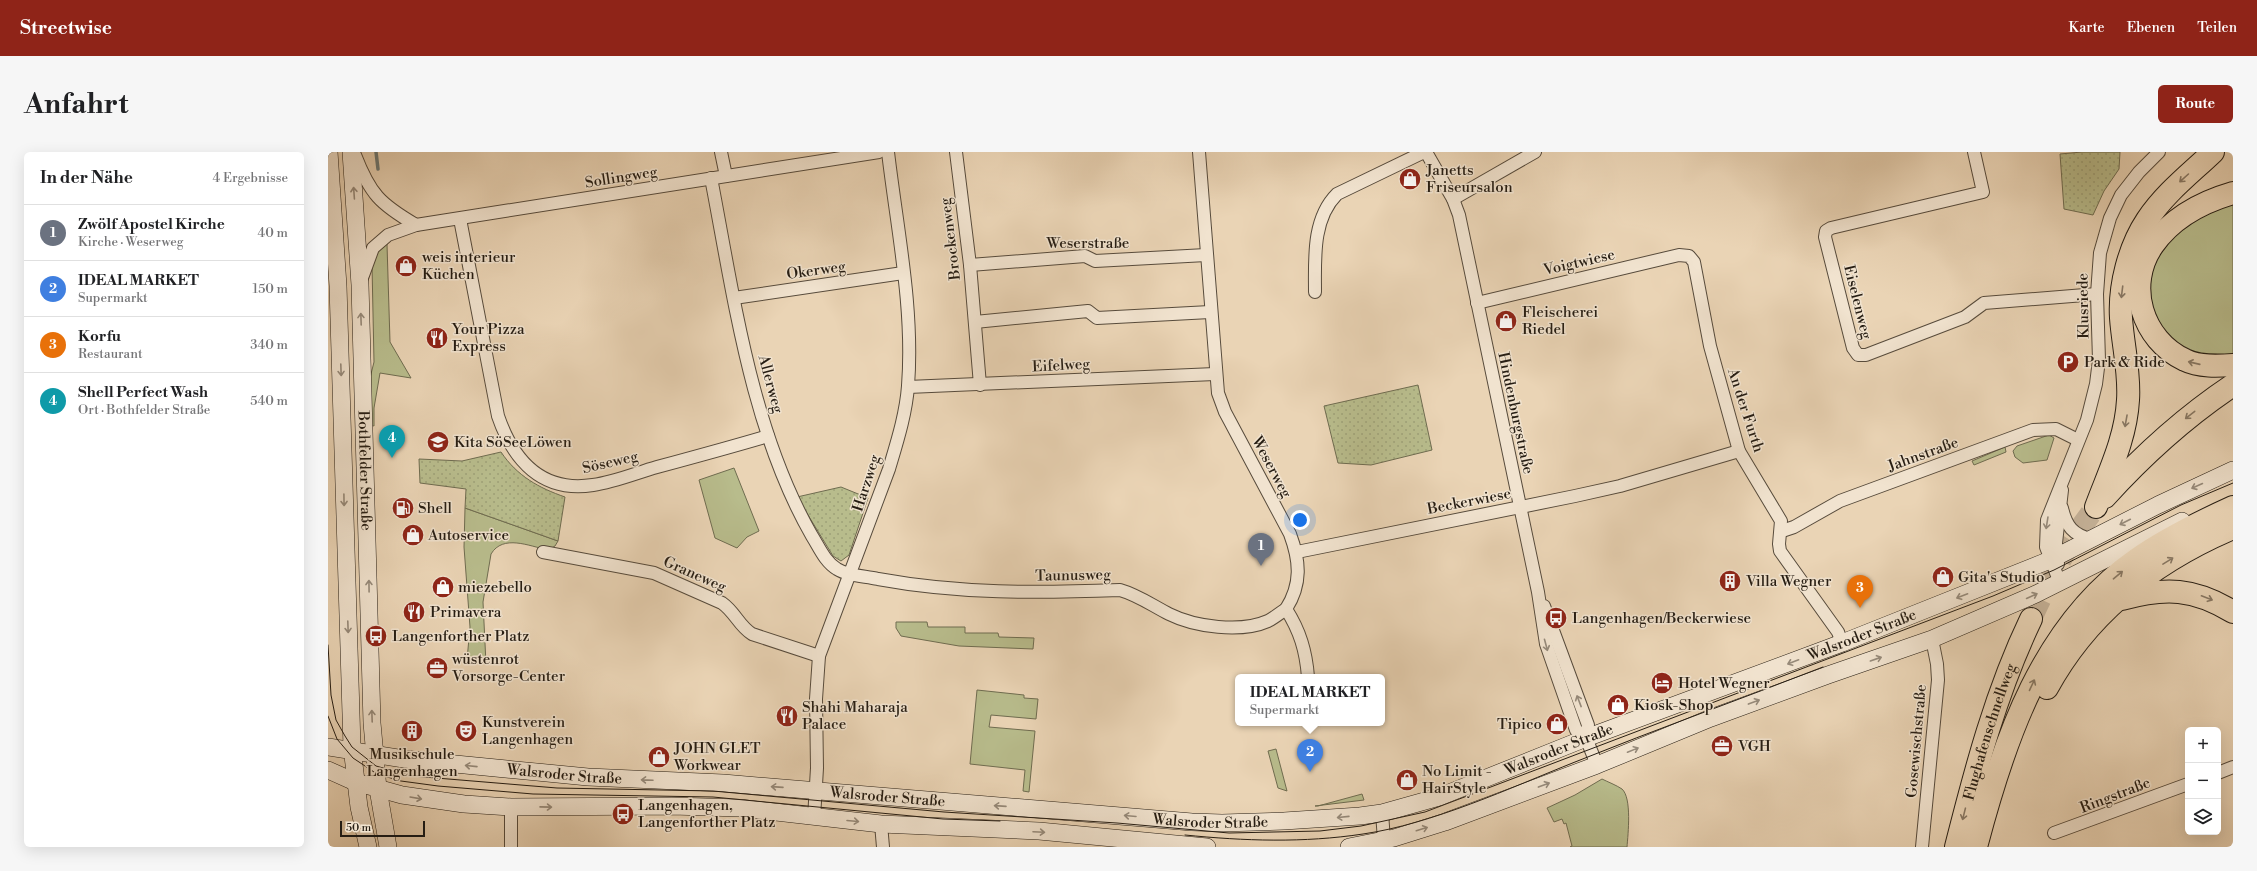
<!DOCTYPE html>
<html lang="de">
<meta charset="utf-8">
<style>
body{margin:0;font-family:"Libre Bodoni",serif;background:#f6f6f6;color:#202124}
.controls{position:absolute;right:12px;bottom:12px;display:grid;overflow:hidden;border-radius:6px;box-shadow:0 4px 16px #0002}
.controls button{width:36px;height:36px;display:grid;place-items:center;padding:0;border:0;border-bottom:1px solid #e0e0e0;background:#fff;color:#202124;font:20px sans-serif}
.scale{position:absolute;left:12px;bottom:10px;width:85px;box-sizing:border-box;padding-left:4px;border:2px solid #261d13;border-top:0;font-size:11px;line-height:14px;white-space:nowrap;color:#261d13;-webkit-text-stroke:3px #f1e3cf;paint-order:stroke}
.you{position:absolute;left:972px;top:368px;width:14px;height:14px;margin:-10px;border:3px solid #fff;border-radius:50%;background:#1a73e8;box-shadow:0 0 0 6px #1a73e833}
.badge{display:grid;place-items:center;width:26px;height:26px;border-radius:50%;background:#8f2418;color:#fff;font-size:13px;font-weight:700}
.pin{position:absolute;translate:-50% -33px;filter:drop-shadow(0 1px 2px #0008)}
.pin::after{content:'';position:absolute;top:21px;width:14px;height:12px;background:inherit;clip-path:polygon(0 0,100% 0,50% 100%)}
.popup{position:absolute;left:907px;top:522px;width:150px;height:52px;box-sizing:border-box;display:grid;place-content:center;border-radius:6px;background:#fff;filter:drop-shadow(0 1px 3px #0005);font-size:13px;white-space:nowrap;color:#757577}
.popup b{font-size:15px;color:#202124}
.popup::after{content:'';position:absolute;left:50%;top:100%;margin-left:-8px;border:8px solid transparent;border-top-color:#fff}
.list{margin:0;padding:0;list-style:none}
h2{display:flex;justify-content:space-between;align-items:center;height:52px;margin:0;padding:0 16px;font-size:17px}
h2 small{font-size:13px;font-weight:400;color:#757577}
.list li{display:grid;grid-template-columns:26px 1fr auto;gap:12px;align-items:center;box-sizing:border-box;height:56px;padding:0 16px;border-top:1px solid #e0e0e0}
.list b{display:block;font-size:15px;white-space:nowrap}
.list p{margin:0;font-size:13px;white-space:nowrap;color:#757577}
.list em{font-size:13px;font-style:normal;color:#757577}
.icon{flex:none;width:22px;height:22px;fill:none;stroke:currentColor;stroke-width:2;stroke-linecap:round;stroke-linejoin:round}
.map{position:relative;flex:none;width:1905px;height:695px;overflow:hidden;border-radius:6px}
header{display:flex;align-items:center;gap:24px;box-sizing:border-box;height:56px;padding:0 20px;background:#8f2418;color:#fff}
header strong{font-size:19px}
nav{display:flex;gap:22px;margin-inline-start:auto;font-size:14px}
.intro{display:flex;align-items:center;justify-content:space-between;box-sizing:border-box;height:96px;padding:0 24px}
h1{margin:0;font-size:28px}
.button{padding:10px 18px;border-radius:6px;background:#8f2418;color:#fff;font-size:14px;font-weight:700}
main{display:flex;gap:24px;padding:0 24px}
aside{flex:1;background:#fff;border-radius:6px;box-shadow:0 4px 16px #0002}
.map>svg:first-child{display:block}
.grass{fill:#b8bc8c;stroke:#6f6c50}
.park{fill:url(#park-dots);stroke:#6f6c50}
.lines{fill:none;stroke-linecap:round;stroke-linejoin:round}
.stream{stroke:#6c7975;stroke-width:3.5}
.highway-tunnel{stroke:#c3af95;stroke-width:22;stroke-dasharray:22 11;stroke-linecap:butt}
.street-casing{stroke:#574b3c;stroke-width:14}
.secondary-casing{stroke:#261d13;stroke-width:18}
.highway-casing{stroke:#261d13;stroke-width:24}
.street{stroke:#f1e3cf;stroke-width:12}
.secondary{stroke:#f1e3cf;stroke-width:17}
.highway{stroke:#ead4b5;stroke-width:22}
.tram{stroke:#261d13;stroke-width:1}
.oneway{stroke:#887864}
.oneway2{stroke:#968a7a}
.labels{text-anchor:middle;stroke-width:3;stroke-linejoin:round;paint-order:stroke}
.poi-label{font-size:15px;fill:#261d13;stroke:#f1e3cf;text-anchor:start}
.street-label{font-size:15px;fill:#261d13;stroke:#f1e3cf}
</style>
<header>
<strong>Streetwise</strong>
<nav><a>Karte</a><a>Ebenen</a><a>Teilen</a></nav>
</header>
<div class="intro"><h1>Anfahrt</h1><a class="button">Route</a></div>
<main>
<aside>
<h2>In der Nähe<small>4 Ergebnisse</small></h2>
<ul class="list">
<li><span class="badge" style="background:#6b7280">1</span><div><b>Zwölf Apostel Kirche</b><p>Kirche · Weserweg</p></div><em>40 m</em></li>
<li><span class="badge" style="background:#3f7fe0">2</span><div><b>IDEAL MARKET</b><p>Supermarkt</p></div><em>150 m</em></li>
<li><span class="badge" style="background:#e8710a">3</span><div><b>Korfu</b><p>Restaurant</p></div><em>340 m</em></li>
<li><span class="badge" style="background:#0f9aa8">4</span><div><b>Shell Perfect Wash</b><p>Ort · Bothfelder Straße</p></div><em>540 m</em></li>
</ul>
</aside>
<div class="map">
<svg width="1905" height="695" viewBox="0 0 1905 695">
<defs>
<pattern id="park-dots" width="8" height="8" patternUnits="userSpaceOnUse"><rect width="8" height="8" fill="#b8bc8c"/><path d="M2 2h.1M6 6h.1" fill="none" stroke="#9ea178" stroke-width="1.8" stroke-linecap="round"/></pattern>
</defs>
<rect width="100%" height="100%" fill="#ead4b5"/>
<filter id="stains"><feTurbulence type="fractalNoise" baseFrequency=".005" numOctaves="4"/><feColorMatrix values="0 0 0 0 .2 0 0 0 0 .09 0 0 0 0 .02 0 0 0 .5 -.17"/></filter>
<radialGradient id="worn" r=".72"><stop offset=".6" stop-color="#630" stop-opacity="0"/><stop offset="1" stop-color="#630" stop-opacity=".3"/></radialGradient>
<g class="grass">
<polygon points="1905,50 1905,203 1891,205 1858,200 1826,170 1819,125 1841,83 1890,51"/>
<polygon points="59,92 62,190 83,226 52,221 46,256 46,274 42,273 41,230 46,210 44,113 48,100"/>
<polygon points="1721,283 1726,286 1719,308 1695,311 1687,305 1685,299 1689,294"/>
<polygon points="1677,295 1678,300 1646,313 1644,309"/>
<polygon points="406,316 431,379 419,385 409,396 387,386 371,328"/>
<path d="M137,356L230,389L227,394L220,398C201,394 175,382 163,402L155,450L158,512L139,508L142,475L136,395Z"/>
<polygon points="568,470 599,470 600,475 637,475 637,481 670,481 671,485 706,486 705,497 631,494 573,484 568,476"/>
<polygon points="649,538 696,543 696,546 710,547 708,567 663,563 661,575 707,579 701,640 695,639 697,618 642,612"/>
<polygon points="948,597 959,639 950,636 940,599"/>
<path d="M1274,627C1280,630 1288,633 1294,637C1304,646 1300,682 1299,695H1242L1244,694L1238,671L1236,672L1234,667L1226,670L1219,656L1247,643Z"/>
<polygon points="1034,642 1036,648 987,654 990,654"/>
</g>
<g class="park">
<polygon points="1754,0 1792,0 1791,17 1776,39 1765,63 1736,57 1732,2"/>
<polygon points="1090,233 1104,298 1043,313 1010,311 996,254"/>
<path d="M173,300C189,324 211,336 237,345L230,389L137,356L138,337L92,331L91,307L134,309Z"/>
<polygon points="513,335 540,346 521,403 513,409 505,404 469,345"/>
</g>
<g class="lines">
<polyline class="stream" points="48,0 50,17"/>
<path class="highway-tunnel" d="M1703,467C1721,427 1741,389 1768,355"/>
<g class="street-casing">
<g id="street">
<polyline points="393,0 398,24"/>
<polyline points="628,0 642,113 652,233"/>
<path d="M871,0L890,241L897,260L962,382C972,409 974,432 958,457C972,479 978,499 980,525"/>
<polyline points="1098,0 1125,47 1131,63 1210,440 1218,492 1248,578 1258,586 1269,613"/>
<polyline points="1646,0 1655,40 1503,76 1498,79 1497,85 1525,196 1530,203 1538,203 1637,165 1656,151 1769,142"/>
<path d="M27,3C42,42 52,52 88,73"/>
<path d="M383,26C406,145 423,278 484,384C491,395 497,410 509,417C520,424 537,424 550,427C632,442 709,441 792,438C810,443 825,454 841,462C867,475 913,481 940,469C946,466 952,461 958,457"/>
<polyline points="1125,47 1207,0"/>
<path d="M132,67L170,264C185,308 214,341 265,333C287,330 308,321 329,315C366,305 403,295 440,284"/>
<polyline points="642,113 757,104 767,109 878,103"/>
<polyline points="34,126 45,96 60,83 88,73 551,0"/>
<path d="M987,140C987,107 984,67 1009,42L1096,0"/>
<polyline points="406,146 575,121"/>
<polyline points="1149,151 1351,103 1361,104 1366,110 1382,194 1411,299 1453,369 1451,392 1452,399 1510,480 1514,491"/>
<polyline points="647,170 760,159 769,166 882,160"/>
<polyline points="580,235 887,222"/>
<path d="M1734,356C1738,374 1745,383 1763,387"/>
<polyline points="1454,379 1466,375 1512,349 1705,278 1728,277 1750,288"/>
<path d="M215,400L326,421L394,451C407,460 411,474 424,482L491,504"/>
<polyline points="969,400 1247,344 1292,334 1411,299"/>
<polyline points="1730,412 1728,391 1734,338"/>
<polyline points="1732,431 1718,395 1719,368 1759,268 1768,232 1771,208 1769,142 1772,101 1782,66 1793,43 1811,20 1831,0"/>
<polyline points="1216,454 1260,573 1258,586"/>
<polyline points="1890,621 1905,615"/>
<polyline points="183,655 183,695"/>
<polyline points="1054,661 1056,688 1055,695"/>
<path d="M486,666L489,616L488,547L491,504L561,317C569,290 578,262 580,234C586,156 569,77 560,0"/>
<polyline points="553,672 555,695"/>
<polyline points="1726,681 1860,632"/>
<polyline points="1594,695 1610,528 1609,512 1604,487"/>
</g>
</g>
<g class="secondary-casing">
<g id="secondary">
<polyline points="1,0 10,134 24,595 31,655 40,695"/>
<path id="s1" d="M23,0L32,133L44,571L50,637L60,695"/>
<path id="s2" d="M0,595L76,607L260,625L395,631L864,670L894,671L956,669L1032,664L1054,661L1111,645L1258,586L1514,491L1722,408L1830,353L1905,318"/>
<polyline points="0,618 27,630 74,643 136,652 183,655 344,654 412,656 553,672 711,679 879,695"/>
<polyline points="1021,695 1066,686 1117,670 1269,613 1383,566 1500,523 1604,487 1708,442 1854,369"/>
</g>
</g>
<g class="highway-casing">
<g id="highway">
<path d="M1905,41C1874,50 1844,66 1825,93C1797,133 1814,188 1857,208C1871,215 1890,214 1905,213"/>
<path d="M1777,345C1816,302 1857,265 1905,233"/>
<path d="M1768,355C1781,320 1798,286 1800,248C1802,221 1795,194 1793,166C1791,134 1801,95 1819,68C1837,41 1862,22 1885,0"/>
<path d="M1794,447C1837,435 1866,436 1905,460"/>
<path d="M1719,536C1760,461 1827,409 1905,376"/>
<path id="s3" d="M1628,695C1648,616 1668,540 1703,467"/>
<path d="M1648,695C1676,588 1714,473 1809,407C1839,386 1872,370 1905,355"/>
</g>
</g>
<use href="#street" class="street"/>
<use href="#secondary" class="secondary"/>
<use href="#highway" class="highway"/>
<g class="tram">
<polyline points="0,493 3,543 8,568 17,584 24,595 48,614 84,624 229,636 385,639 616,660 789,671 901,681 992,679 1033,674 1097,660 1665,444 1726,418 1853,353 1905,331"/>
<polyline points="0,564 9,587 25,606 49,622 73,629 110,634 205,642 385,645 615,667 672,669"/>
<path d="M857,683C916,689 976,691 1035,682C1104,672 1182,636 1247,610C1329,577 1413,547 1495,515"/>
</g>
</g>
<defs><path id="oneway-shaft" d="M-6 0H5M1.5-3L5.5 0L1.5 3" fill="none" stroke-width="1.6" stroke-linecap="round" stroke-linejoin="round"/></defs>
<g class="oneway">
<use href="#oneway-shaft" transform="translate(1856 26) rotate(138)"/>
<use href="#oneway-shaft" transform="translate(1794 140) rotate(97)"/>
<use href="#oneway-shaft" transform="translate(1866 211) rotate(-167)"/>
<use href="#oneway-shaft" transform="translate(1862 263) rotate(142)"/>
<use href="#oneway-shaft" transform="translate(1798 269) rotate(100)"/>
<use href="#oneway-shaft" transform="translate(1840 409) rotate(-32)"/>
<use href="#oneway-shaft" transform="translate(1790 423) rotate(-40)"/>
<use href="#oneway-shaft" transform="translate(1879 446) rotate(21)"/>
<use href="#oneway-shaft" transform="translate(1704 533) rotate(-65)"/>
<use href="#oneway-shaft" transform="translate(1636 662) rotate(104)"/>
</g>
<g class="oneway2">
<use href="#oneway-shaft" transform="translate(26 41) rotate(-94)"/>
<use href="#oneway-shaft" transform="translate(33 167) rotate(-92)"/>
<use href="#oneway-shaft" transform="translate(13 218) rotate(88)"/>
<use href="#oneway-shaft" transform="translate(1869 334) rotate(156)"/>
<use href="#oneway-shaft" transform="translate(16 348) rotate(89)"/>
<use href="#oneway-shaft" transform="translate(1797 370) rotate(153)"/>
<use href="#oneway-shaft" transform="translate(1719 371) rotate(99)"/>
<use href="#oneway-shaft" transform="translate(41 434) rotate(-91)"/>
<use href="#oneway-shaft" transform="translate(1634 444) rotate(159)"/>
<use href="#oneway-shaft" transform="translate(1704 444) rotate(-25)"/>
<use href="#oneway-shaft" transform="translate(20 475) rotate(88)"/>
<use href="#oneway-shaft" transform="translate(1218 493) rotate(75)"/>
<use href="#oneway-shaft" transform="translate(1548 507) rotate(-19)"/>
<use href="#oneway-shaft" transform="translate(1465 510) rotate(159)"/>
<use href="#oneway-shaft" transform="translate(1251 549) rotate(-111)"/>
<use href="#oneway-shaft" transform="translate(1426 550) rotate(-20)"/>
<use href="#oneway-shaft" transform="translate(44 564) rotate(-92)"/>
<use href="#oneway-shaft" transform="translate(1305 598) rotate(-22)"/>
<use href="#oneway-shaft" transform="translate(143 614) rotate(-174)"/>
<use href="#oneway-shaft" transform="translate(319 628) rotate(-178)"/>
<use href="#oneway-shaft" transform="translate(1216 633) rotate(-20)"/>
<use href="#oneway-shaft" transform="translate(449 635) rotate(-176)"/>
<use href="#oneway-shaft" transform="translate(88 646) rotate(10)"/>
<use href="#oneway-shaft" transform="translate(672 654) rotate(-176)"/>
<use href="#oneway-shaft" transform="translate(218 655) rotate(1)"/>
<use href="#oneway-shaft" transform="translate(802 664) rotate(-175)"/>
<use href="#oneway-shaft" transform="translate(1015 665) rotate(174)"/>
<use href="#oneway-shaft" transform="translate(525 669) rotate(5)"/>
<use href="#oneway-shaft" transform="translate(1094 677) rotate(-17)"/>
<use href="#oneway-shaft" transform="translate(711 680) rotate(3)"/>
</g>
<defs>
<g id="shop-disc" transform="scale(1.15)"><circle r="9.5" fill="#8f2418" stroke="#f1e3cf"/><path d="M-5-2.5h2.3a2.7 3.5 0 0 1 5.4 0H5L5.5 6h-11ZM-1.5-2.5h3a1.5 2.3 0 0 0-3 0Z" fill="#fff"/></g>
<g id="restaurant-disc" transform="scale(1.15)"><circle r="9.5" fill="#8f2418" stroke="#f1e3cf"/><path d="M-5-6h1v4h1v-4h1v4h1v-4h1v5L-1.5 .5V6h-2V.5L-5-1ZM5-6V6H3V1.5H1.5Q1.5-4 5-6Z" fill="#fff"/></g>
<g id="parking-disc" transform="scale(1.15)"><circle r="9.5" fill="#8f2418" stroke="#f1e3cf"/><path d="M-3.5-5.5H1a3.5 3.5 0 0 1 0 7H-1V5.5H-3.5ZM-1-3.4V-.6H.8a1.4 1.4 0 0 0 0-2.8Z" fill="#fff"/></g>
<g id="school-disc" transform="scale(1.15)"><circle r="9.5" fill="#8f2418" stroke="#f1e3cf"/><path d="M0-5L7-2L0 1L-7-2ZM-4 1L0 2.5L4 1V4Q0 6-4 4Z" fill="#fff"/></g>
<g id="fuel-disc" transform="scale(1.15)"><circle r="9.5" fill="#8f2418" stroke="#f1e3cf"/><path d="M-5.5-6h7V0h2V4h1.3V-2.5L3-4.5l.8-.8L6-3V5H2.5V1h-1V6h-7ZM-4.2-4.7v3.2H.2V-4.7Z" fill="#fff"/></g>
<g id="building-disc" transform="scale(1.15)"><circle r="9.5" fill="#8f2418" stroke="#f1e3cf"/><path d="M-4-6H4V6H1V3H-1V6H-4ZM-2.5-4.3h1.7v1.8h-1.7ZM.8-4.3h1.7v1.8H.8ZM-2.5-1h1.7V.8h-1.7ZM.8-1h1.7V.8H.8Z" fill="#fff"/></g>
<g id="bus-disc" transform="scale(1.15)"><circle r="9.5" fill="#8f2418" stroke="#f1e3cf"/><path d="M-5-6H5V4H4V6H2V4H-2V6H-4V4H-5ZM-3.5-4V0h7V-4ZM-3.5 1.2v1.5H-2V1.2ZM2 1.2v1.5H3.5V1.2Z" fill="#fff"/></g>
<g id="office-disc" transform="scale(1.15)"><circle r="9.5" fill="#8f2418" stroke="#f1e3cf"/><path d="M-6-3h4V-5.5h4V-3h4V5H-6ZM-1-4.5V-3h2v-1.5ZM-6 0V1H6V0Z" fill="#fff"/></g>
<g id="hotel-disc" transform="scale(1.15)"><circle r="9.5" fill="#8f2418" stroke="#f1e3cf"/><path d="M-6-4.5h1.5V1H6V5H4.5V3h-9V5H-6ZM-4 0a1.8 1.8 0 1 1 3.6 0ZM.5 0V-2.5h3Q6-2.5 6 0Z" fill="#fff"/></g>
<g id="theatre-disc" transform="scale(1.15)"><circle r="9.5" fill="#8f2418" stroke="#f1e3cf"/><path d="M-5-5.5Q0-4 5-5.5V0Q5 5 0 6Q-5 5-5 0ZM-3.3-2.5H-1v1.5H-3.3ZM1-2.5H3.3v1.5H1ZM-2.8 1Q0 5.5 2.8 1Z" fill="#fff"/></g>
</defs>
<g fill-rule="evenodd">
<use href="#shop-disc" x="1082" y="27"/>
<use href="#shop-disc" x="78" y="114"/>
<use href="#shop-disc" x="1178" y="169"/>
<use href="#restaurant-disc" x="109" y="186"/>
<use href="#parking-disc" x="1740" y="210"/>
<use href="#school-disc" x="110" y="290"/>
<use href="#fuel-disc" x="75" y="356"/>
<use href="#shop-disc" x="85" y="383"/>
<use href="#shop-disc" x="1615" y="425"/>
<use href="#building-disc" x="1402" y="429"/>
<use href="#shop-disc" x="115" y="435"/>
<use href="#restaurant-disc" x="86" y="460"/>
<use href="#bus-disc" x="1228" y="466"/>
<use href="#bus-disc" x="48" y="484"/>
<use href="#office-disc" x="109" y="516"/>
<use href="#hotel-disc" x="1334" y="531"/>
<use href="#shop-disc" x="1290" y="553"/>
<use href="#restaurant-disc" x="459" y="564"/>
<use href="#shop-disc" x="1229" y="572"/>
<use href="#building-disc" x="84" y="579"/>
<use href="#theatre-disc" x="138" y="579"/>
<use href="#office-disc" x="1394" y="594"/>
<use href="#shop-disc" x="331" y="605"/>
<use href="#shop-disc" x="1079" y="628"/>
<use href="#bus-disc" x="295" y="662"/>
</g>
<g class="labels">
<g class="poi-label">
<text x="1098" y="23">Janetts<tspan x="1098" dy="17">Friseursalon</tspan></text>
<text x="94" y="110">weis interieur<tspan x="94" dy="17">Küchen</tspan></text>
<text x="1194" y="165">Fleischerei<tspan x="1194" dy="17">Riedel</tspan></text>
<text x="124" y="182">Your Pizza<tspan x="124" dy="17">Express</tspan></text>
<text x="1756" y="215">Park &amp; Ride</text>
<text x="126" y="295">Kita SöSeeLöwen</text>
<text x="90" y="361">Shell</text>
<text x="100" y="388">Autoservice</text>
<text x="1630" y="430">Gita's Studio</text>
<text x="1418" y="434">Villa Wegner</text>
<text x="130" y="440">miezebello</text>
<text x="102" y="465">Primavera</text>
<text x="1244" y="471">Langenhagen/Beckerwiese</text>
<text x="64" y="489">Langenforther Platz</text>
<text x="124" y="512">wüstenrot<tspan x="124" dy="17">Vorsorge-Center</tspan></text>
<text x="1350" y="536">Hotel Wegner</text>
<text x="1306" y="558">Kiosk-Shop</text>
<text x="474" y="560">Shahi Maharaja<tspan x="474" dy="17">Palace</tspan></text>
<text x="154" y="575">Kunstverein<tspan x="154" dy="17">Langenhagen</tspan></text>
<text x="1214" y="577" text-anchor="end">Tipico</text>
<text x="1410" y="599">VGH</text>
<text x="346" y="601">JOHN GLET<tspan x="346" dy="17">Workwear</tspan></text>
<text x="84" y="607" text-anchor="middle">Musikschule<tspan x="84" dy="17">Langenhagen</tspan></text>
<text x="1094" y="624">No Limit -<tspan x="1094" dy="17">HairStyle</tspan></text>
<text x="310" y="658">Langenhagen,<tspan x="310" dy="17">Langenforther Platz</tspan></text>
</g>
<g class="street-label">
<text transform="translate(293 25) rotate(-9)" y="5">Sollingweg</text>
<text transform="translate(622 87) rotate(-97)" y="5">Brockenweg</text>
<text x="760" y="96">Weserstraße</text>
<text transform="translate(1251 110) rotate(-13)" y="5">Voigtwiese</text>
<text transform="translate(488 118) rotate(-8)" y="5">Okerweg</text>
<text transform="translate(1530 150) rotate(76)" y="5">Eiselenweg</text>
<text transform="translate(1755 154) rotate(-91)" y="5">Klusriede</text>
<text transform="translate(733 213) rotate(-3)" y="5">Eifelweg</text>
<text transform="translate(443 232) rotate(75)" y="5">Allerweg</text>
<text transform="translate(1418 258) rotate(72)" y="5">An der Furth</text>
<text transform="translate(1188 261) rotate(78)" y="5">Hindenburgstraße</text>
<text transform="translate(1595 302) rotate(-20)" y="5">Jahnstraße</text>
<text transform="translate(282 310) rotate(-13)" y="5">Söseweg</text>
<text transform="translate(944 315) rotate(62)" y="5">Weserweg</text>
<text dy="5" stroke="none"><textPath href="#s1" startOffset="319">Bothfelder Straße</textPath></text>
<text transform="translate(538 331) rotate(-72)" y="5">Harzweg</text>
<text transform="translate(1141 349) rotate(-11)" y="5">Beckerwiese</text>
<text transform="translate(367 422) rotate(24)" y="5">Graneweg</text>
<text transform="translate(745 423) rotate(-1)" y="5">Taunusweg</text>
<text dy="5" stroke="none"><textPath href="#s2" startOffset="1570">Walsroder Straße</textPath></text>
<text dy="5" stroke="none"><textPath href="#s3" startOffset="120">Flughafenschnellweg</textPath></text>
<text transform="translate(1588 589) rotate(-85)" y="5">Gosewischstraße</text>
<text dy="5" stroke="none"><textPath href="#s2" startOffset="1246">Walsroder Straße</textPath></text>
<text dy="5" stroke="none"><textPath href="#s2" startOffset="238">Walsroder Straße</textPath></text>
<text transform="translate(1787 643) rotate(-21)" y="5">Ringstraße</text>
<text dy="5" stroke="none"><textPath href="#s2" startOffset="562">Walsroder Straße</textPath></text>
<text dy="5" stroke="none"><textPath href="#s2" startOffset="886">Walsroder Straße</textPath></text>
</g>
</g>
<rect width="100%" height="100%" filter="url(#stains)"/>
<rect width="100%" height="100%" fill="url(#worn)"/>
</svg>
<div class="controls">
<button>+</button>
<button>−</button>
<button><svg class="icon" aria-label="layers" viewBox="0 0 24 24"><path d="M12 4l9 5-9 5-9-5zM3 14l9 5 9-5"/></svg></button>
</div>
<div class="scale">50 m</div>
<div class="you"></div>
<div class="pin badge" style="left:933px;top:414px;background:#6b7280">1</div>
<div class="pin badge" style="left:982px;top:620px;background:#3f7fe0">2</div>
<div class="popup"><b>IDEAL MARKET</b>Supermarkt</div>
<div class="pin badge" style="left:1532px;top:456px;background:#e8710a">3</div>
<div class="pin badge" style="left:64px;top:306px;background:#0f9aa8">4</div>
</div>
</main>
